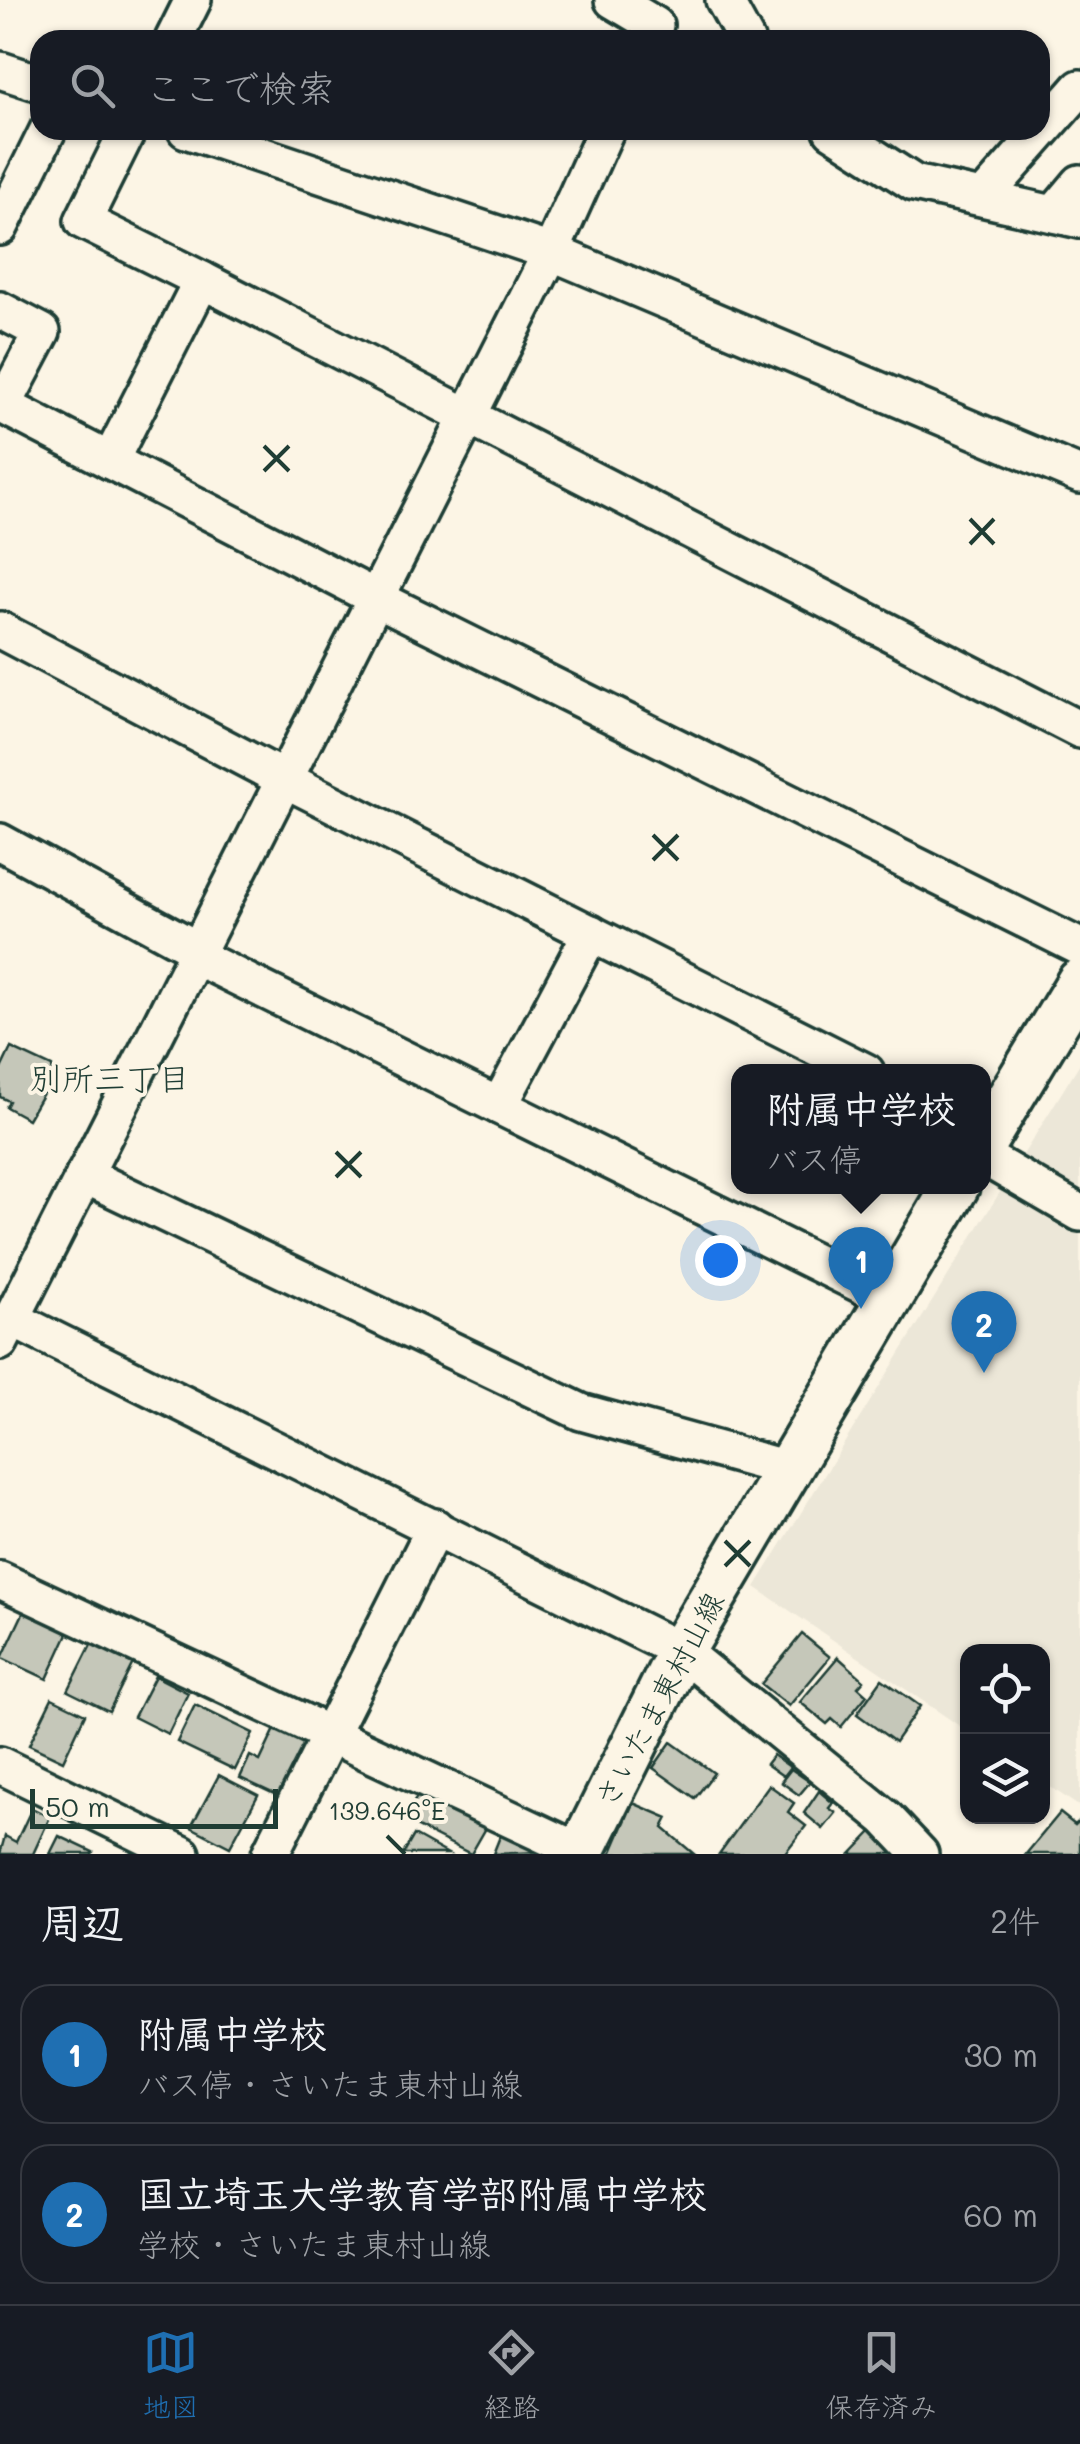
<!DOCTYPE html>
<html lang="ja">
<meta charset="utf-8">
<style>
body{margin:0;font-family:Mali,"Klee One",sans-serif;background:#242831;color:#f1f3f6}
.controls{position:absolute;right:30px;bottom:30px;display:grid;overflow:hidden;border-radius:20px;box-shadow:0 2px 8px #0004}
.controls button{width:90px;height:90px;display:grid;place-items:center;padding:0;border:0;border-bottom:2px solid #363941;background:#171b24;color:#f1f3f6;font:50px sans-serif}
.scale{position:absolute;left:30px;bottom:25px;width:248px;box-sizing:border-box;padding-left:10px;border:5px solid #1f3d34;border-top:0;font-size:28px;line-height:35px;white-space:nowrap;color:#1f3d34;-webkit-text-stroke:8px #fcf5e5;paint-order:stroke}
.you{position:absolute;left:720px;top:1260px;width:35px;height:35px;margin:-25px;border:8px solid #fff;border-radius:50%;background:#1a73e8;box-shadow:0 0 0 15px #1a73e833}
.badge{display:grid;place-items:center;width:65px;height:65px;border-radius:50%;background:#1f6fb2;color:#fff;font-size:32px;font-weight:700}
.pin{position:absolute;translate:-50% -82px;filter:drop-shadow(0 2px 5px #0008)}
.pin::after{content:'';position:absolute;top:52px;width:35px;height:30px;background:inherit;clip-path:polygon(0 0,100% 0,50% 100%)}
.popup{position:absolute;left:731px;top:1064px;width:260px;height:130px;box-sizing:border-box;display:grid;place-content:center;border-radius:20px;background:#171b24;filter:drop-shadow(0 2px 8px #0005);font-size:32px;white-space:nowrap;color:#9ea1a6}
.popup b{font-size:38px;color:#f1f3f6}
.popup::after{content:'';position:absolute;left:50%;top:100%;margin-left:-20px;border:20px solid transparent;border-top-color:#171b24}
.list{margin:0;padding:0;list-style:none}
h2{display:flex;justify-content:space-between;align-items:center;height:130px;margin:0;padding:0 40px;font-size:42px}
h2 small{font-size:32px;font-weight:400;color:#9ea1a6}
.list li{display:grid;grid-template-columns:65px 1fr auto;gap:30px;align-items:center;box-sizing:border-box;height:140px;margin:0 20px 20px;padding:0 20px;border:2px solid #363941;border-radius:30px}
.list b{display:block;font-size:38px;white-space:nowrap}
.list p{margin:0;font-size:32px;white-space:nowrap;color:#9ea1a6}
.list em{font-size:32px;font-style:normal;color:#9ea1a6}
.icon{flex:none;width:55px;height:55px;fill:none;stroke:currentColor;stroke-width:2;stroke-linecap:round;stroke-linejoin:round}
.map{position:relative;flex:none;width:1080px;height:1854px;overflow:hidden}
.search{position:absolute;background:#171b24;box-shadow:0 2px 8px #0004;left:30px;right:30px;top:30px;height:110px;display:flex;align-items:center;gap:25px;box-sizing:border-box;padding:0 35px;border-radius:30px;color:#9ea1a6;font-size:38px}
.sheet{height:450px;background:#171b24}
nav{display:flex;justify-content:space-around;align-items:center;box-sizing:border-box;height:140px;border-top:2px solid #363941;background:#171b24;font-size:28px;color:#9ea1a6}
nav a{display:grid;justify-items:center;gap:5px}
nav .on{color:#1f6fb2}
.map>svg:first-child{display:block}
.built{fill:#ece7d8}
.building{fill:#c5c7b9;stroke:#1f3d34;stroke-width:2.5}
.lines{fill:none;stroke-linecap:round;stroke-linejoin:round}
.minor-casing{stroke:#1f3d34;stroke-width:42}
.major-casing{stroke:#1f3d34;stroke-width:52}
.minor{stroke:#fcf5e5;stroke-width:35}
.major{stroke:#fcf5e5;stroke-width:45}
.ticks{fill:none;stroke:#1f3d34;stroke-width:4}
.labels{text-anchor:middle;stroke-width:8;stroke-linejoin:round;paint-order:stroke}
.street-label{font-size:30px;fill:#1f3d34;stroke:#fcf5e5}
.neighbourhood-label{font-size:32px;fill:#1f3d34;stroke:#fcf5e5}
.ticks-label{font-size:25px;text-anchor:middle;fill:#1f3d34;stroke:#fcf5e5;stroke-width:8;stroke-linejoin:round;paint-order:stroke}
</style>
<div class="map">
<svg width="1080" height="1854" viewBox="0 0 1080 1854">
<rect width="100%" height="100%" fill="#fcf5e5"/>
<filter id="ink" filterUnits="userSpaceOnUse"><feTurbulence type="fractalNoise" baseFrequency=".01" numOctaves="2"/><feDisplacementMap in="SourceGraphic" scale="20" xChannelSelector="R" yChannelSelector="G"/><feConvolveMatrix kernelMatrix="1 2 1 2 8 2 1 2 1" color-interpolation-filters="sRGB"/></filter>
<g filter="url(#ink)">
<polygon class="built" points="1080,1063 1080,1807 1043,1782 1042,1652 968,1652 967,1731 755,1587"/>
<g class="building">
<polygon points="11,1048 52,1067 53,1076 28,1119 6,1107 9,1101 0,1097 0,1071"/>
<polygon points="26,1607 71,1627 47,1679 2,1658"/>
<polygon points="802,1634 830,1657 789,1706 761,1684"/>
<polygon points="93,1641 134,1661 109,1711 68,1691"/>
<polygon points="838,1657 864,1680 858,1687 867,1695 841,1727 832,1719 827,1724 800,1702"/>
<polygon points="155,1676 188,1693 168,1734 134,1717"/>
<polygon points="882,1679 920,1706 895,1742 857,1714"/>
<polygon points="52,1698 85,1714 63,1761 29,1745"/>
<polygon points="195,1705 253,1733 235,1770 177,1742"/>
<polygon points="277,1725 312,1742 285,1799 240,1778 250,1756 260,1761"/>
<polygon points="671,1742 714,1773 695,1798 653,1768"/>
<polygon points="773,1755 790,1767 783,1776 766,1764"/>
<polygon points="791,1769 810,1782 799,1795 781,1782"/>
<polygon points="219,1775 258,1795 230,1847 191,1827"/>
<polygon points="424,1784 490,1821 471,1854 404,1820"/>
<polygon points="769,1785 794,1803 788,1812 806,1826 784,1854 719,1854"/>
<polygon points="819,1791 833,1803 829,1808 836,1813 823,1829 804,1813"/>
<polygon points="633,1803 668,1818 663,1828 694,1854 611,1854"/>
<polygon points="32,1808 50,1817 33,1854 0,1854 5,1836 16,1842"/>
<polygon points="1060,1813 1075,1825 1080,1820 1080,1854 1026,1854"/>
<polygon points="873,1831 896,1854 851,1854"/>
<polygon points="501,1834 543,1852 493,1854"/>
<polygon points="414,1835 448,1854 403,1854"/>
<polygon points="59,1836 93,1852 92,1854 50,1854"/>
</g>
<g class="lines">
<g class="minor-casing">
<g id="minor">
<polyline points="613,0 655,25"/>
<polyline points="724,0 746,40"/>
<polyline points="173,40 193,0"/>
<polyline points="0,70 40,83"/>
<polyline points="128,130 83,221 202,280"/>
<polyline points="186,130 551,252 1080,475"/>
<polyline points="832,130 914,183 1080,220"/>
<polyline points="983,198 1080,88"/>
<polyline points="1054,214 1080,183"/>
<polyline points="0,227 48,130"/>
<polyline points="0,310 42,332 3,406"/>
<polyline points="0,404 376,598 1080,947"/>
<polyline points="110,461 202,280 1080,730"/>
<polyline points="0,630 284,779 866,1072"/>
<polyline points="0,842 198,950"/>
<polyline points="195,956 890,1299"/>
<polyline points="499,1106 591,933"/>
<polyline points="984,1157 1080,1213"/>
<polyline points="84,1175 581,1412 788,1469"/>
<polyline points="12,1319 681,1651 886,1818 920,1854"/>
<polyline points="0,1342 551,252 606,130"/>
<polyline points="0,1580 581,1852"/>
<polyline points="0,1765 182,1854"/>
<polyline points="270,1854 435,1527"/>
</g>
</g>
<g class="major-casing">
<g id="major">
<polyline points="984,1141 1080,982"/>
<polyline points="580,1854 681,1651 956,1186"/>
</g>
</g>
<use href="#minor" class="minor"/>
<use href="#major" class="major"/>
</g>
</g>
<path class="ticks" d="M264,446L289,471M264,471L289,446M970,519L994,544M970,544L994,519M653,835L678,860M653,860L678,835M336,1152L361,1177M336,1177L361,1152M725,1541L750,1566M725,1566L750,1541M387,1836L405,1854"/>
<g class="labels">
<g class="street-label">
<text transform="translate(660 1700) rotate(-62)" y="10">さいたま東村山線</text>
</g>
<g class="neighbourhood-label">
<text x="110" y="1090">別所三丁目</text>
</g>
</g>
<g class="ticks-label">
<text x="387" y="1820">139.646°E</text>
</g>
</svg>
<div class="controls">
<button><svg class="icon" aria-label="locate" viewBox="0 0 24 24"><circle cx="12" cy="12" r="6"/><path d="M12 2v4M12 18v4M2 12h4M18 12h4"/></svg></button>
<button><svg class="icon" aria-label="layers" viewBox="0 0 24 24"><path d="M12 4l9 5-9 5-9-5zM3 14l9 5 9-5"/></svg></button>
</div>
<div class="scale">50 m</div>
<div class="you"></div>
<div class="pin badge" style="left:861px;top:1309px">1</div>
<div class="popup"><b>附属中学校</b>バス停</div>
<div class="pin badge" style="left:984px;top:1373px">2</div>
<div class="search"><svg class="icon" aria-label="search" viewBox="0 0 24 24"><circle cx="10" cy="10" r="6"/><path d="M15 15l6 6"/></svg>ここで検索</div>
</div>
<section class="sheet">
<h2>周辺<small>2件</small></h2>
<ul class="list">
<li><span class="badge">1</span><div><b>附属中学校</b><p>バス停 · さいたま東村山線</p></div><em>30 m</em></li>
<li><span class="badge">2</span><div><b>国立埼玉大学教育学部附属中学校</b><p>学校 · さいたま東村山線</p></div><em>60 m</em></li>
</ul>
</section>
<nav>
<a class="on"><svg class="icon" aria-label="map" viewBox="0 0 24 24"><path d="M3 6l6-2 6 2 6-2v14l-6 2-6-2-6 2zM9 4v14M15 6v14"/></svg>地図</a>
<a><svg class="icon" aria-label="directions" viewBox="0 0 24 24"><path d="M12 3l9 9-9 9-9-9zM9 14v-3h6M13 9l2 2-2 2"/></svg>経路</a>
<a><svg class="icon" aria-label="saved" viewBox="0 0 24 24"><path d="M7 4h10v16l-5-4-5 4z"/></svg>保存済み</a>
</nav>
